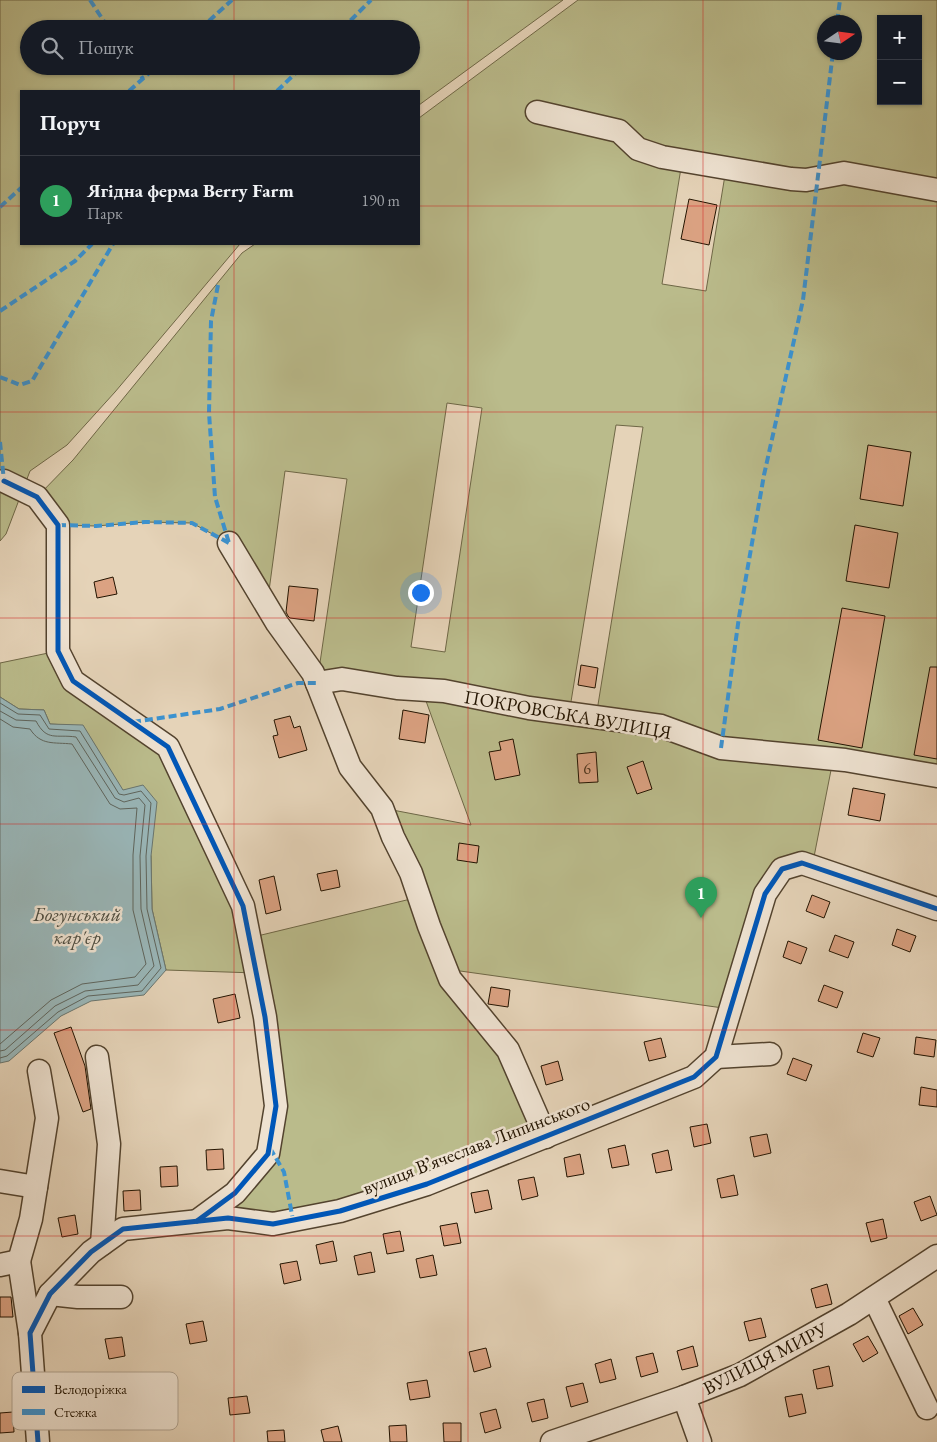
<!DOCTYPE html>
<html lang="uk">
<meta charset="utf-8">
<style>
body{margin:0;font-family:"EB Garamond",serif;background:#20242c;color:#f1f3f6}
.controls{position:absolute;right:15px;top:15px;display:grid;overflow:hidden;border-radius:0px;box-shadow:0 1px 4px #0004}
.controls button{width:45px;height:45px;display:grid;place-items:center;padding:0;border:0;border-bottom:1px solid #363941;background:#171b24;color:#f1f3f6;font:25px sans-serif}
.compass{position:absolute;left:817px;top:15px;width:45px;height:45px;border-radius:50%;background:#171b24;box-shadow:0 1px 4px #0004;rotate:77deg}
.you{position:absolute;left:420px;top:592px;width:18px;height:18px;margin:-12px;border:4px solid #fff;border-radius:50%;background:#1a73e8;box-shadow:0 0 0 8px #1a73e833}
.badge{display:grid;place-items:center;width:32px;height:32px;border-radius:50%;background:#1a73e8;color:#fff;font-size:16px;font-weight:700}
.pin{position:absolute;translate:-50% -41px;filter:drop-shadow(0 1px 2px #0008)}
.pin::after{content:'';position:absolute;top:26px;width:18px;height:15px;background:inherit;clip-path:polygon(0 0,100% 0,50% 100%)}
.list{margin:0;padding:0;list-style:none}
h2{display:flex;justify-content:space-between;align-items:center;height:65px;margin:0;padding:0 20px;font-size:21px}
h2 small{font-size:16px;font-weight:400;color:#9ea1a6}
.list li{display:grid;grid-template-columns:32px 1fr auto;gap:15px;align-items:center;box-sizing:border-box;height:90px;padding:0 20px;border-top:1px solid #363941}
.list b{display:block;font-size:19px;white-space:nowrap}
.list p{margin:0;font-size:16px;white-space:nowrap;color:#9ea1a6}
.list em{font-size:16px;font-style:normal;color:#9ea1a6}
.icon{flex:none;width:28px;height:28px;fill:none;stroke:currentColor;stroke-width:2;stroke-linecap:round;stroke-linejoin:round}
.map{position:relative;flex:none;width:937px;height:1442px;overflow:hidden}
.search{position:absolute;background:#171b24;box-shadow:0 1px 4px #0004;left:20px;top:20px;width:400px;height:55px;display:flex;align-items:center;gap:12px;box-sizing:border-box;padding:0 18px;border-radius:28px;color:#9ea1a6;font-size:19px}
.panel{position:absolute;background:#171b24;box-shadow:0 1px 4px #0004;left:20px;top:90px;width:400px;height:155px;border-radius:0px}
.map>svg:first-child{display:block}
.green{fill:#babb8b;stroke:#6e6746;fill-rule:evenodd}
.water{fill:#99b6b8;stroke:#69756e}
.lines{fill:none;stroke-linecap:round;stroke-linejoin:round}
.shore{stroke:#5e645c;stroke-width:1}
.building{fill:#dba282;stroke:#221300}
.minor-casing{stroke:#53432e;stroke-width:25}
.minor{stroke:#eee2d1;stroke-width:22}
.quiet{stroke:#3b92d0;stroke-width:4;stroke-dasharray:8 4;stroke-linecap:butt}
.cycleway-casing{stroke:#eee2d1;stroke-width:8}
.cycleway{stroke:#0057b8;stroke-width:5}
.grid{fill:none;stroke:#d62828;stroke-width:1;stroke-opacity:0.55}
.labels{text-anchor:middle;stroke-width:5;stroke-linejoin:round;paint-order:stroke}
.number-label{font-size:16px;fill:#503720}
.street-label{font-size:19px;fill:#221300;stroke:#eee2d1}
.water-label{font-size:20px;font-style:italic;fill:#4c4c40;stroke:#eee2d1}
.key{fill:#eee2d1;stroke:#b1a492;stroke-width:1}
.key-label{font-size:14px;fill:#221300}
</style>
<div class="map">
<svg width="937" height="1442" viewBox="0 0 937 1442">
<rect width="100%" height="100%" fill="#e5d3b8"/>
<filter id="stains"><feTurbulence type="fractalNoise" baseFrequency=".004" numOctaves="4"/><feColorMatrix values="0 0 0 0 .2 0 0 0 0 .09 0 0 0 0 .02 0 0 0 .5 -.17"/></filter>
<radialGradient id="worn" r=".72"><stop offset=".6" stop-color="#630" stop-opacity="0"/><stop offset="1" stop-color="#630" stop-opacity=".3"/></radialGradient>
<g class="green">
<path d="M0,0H563L419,105V91H21V244H240L115,392L67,445L30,471L6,534L0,541ZM29,29H411V66H29Z"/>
<path d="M578,0H937V776L833,760L812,867L782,869L730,1009L446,969L478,1015L546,1137L340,1211L197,1221L268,1154L276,1105L256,973L166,970L152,909L151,856L123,791L83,726L50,724L44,710L19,709L0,697V663L58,651L73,681L168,747L249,938L419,897L382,808L471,825L422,690L317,683L347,479L285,471L267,606L229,543L192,523L145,522L96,526L58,525L37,497L73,460L242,253L255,244H419V118ZM881,19H918V101H881ZM824,22H854V52H824ZM681,168L725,175L706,291L662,284ZM447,403L482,408L445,652L411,647ZM616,425L643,427L596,717L569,714Z"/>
</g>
<polygon class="water" points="0,697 19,709 44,710 50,724 83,725 123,790 143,785 157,802 151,856 152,909 166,970 144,995 91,1001 61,1016 9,1061 0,1063"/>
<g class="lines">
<g class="shore">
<polyline points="0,703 18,714 40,715 49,729 80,731 119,794 124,795 141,791 151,803 146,856 147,909 161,968 142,991 88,996 58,1012 7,1056 0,1058"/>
<path d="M0,711L16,720L36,721C47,742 56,734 76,737L115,798L124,802L139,798L145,805L140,856L141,909L154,966L138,985L85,991L55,1006L5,1050L0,1051"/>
<path d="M0,719L13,727L30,729C41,746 54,742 72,744L110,804L120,809L137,808L133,855V910L146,964L135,977L82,984L51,1000L0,1044"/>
</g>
</g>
<g class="building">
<polygon points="689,199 717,205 709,245 681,239"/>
<polygon points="868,445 911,452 903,506 860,499"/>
<polygon points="855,525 898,533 889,588 846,581"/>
<polygon points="113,577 117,594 97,598 94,582"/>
<polygon points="289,586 318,589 314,621 290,618 288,616 286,612"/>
<polygon points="842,608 885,616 862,748 818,740"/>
<polygon points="581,665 598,668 595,688 578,685"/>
<polygon points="930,667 937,667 937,759 914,755"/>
<polygon points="403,710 429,715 425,743 399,739"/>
<polygon points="290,716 294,728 300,726 307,750 279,758 273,736 278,735 274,720"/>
<polygon points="513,739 520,775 495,780 489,752 501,750 499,742"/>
<polygon points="596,752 598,782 579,783 577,754"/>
<polygon points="643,761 652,789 637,794 627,767"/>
<polygon points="853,788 885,794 880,821 848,815"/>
<polygon points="459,843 479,846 477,863 457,860"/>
<polygon points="337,870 340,887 321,891 317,874"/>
<polygon points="274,876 281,910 266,914 259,880"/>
<polygon points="812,895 830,902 824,918 806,911"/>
<polygon points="897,929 916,936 910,952 892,945"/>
<polygon points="835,935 854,942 848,958 829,951"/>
<polygon points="788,941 807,948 801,964 783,957"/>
<polygon points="824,985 843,992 837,1008 818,1001"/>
<polygon points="491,987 510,990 508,1007 488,1004"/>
<polygon points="235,994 240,1018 218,1023 213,999"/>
<polygon points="71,1027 85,1066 91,1109 83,1112 54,1033"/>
<polygon points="863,1033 880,1038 873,1057 857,1052"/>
<polygon points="916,1037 936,1040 934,1057 914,1054"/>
<polygon points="661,1038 666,1057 649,1061 644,1042"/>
<polygon points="793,1058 812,1065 806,1081 787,1074"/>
<polygon points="558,1061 563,1080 546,1085 541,1066"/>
<polygon points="921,1087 937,1090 937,1107 919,1105"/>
<polygon points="707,1124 711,1143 694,1147 690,1127"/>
<polygon points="767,1134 771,1153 754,1157 750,1137"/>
<polygon points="625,1145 629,1165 612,1168 608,1149"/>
<polygon points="223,1149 224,1169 207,1170 206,1150"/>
<polygon points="668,1150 672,1170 656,1173 652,1154"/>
<polygon points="580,1154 584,1174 567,1177 564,1158"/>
<polygon points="177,1166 178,1186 161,1187 160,1167"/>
<polygon points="734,1175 738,1195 721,1198 717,1179"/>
<polygon points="534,1177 538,1196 522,1200 518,1180"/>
<polygon points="140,1190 141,1210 124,1211 123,1191"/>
<polygon points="488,1190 492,1209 475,1213 471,1193"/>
<polygon points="930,1196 937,1215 921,1221 914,1202"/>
<polygon points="75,1215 78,1234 62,1237 58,1218"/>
<polygon points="883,1219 887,1238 871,1242 866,1223"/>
<polygon points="457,1223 461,1243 444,1246 440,1226"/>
<polygon points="400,1231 404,1251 387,1254 383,1234"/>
<polygon points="333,1241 337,1261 320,1264 316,1245"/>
<polygon points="371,1252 375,1272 358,1275 354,1256"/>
<polygon points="433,1255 437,1275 420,1278 416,1259"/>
<polygon points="297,1261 301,1280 284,1284 280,1264"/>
<polygon points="827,1284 832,1304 816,1308 811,1289"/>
<polygon points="0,1297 11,1297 13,1317 0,1317"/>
<polygon points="913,1308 923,1325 908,1334 899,1316"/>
<polygon points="761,1318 766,1337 749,1341 744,1322"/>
<polygon points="203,1321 207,1341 190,1344 186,1324"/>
<polygon points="868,1336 878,1353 863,1362 853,1344"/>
<polygon points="122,1337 125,1356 109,1359 105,1339"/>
<polygon points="693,1346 698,1366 682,1370 677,1351"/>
<polygon points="486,1348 491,1367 474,1372 469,1352"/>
<polygon points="653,1353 658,1372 641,1377 636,1357"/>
<polygon points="611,1359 616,1379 600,1383 595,1364"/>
<polygon points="829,1366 833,1386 817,1389 813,1370"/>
<polygon points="427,1380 430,1397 410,1400 407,1383"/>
<polygon points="583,1383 588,1402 571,1407 566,1387"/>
<polygon points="802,1394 806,1413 789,1417 785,1397"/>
<polygon points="247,1396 250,1413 230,1415 228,1398"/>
<polygon points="544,1399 548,1418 532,1422 527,1403"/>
<polygon points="496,1409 501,1428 485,1433 480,1413"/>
<polygon points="13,1412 14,1432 0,1433 0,1413"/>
<polygon points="443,1423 461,1423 461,1442 444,1442"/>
<polygon points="406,1425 407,1442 390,1442 389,1426"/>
<polygon points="338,1426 342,1442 324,1442 321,1430"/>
<polygon points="284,1430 285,1442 268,1442 267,1431"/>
</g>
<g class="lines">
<g class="minor-casing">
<g id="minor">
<polyline points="537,112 619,131 638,149 662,157 791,179 806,180 844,173 937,190"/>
<polyline points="4,481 37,497 58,525 58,651 73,681 168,747 243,906 265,1017 276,1106 268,1154 235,1193 197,1221"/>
<polyline points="229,543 277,623 313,673 350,767 382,808 393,837 411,873 429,926 450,979 508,1050 546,1137"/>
<polyline points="317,683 342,679 397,688 444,691 529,708 661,726 721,748 845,760 937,776"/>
<polyline points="97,1057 109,1144 102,1244"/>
<polyline points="716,1057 770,1054"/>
<polyline points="0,1181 36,1187"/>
<polyline points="19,1261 31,1219 47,1118 39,1071"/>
<polyline points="0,1265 19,1261 30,1333"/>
<polyline points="50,1294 78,1297 121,1297"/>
<polyline points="874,1298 927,1408"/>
<polyline points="684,1397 700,1442"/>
<polyline points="38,1442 30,1333 50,1294 91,1252 123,1229 228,1218 273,1224 340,1211 427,1184 694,1077 716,1057 765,894 782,869 802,863 937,909"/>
<polyline points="552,1442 684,1397 740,1375 849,1314 937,1256"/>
</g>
</g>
<use href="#minor" class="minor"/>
<g class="quiet">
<polyline points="90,0 109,29"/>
<polyline points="837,22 840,0"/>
<polyline points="200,29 232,0"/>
<polyline points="342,29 371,0"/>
<polyline points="135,66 143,79"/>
<polyline points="129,91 157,66"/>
<polyline points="277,91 303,66"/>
<polyline points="0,207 21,188"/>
<polyline points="218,285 211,321 209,413 215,497 229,543"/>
<polyline points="0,311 75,261 92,244"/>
<polyline points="0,377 20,385 32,381 113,244"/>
<polyline points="0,442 4,481"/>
<polyline points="58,525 96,526 145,522 192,523 229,543"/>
<polyline points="133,722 220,709 298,683 317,683"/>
<polyline points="721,748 739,617 764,475 803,300 833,52"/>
<polyline points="270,1148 284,1172 293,1220"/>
</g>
<g class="cycleway-casing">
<g id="cycleway">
<polyline points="4,481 37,497 58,525 58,651 73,681 168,747 243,906 265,1017 276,1106 268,1154 235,1193 197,1221"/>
<polyline points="38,1442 30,1333 50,1294 91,1252 123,1229 228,1218 273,1224 340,1211 427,1184 694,1077 716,1057 765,894 782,869 802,863 937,909"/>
</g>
</g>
<use href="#cycleway" class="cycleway"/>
</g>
<path class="grid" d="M234,0V29M468,0V1442M703,0V1442M234,66V91M0,206H21M419,206H937M234,244V1442M0,412H937M0,618H937M0,824H937M0,1030H937M0,1236H937"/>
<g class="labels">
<g class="number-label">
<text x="587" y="774">6</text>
</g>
<g class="street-label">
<text transform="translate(568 714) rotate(10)" y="7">ПОКРОВСЬКА ВУЛИЦЯ</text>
<text transform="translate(476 1145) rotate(-21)" y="7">вулиця Вʼячеслава Липинського</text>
<text transform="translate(765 1358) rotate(-27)" y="7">ВУЛИЦЯ МИРУ</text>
</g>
<g class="water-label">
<text x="77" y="921">Богунський<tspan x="77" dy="23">кар'єр</tspan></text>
</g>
</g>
<rect x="12" y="1372" width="166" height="58" rx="8" class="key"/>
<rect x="22" y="1386" width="23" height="7" fill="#0057b8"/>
<rect x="22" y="1409" width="23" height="6" fill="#3b92d0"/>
<g class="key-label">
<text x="54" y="1394">Велодоріжка</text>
<text x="54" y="1417">Стежка</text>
</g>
<rect width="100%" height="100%" filter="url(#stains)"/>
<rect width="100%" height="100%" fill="url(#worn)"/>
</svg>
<div class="controls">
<button>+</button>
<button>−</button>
</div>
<svg class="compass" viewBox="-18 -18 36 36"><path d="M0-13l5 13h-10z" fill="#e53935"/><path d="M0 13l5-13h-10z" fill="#9ea1a6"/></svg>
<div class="you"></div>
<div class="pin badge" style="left:701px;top:918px;background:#2e9e5b">1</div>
<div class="search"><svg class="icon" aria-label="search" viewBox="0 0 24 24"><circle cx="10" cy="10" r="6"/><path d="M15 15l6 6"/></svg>Пошук</div>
<section class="panel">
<h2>Поруч<small></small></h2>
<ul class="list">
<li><span class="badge" style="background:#2e9e5b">1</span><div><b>Ягідна ферма Berry Farm</b><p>Парк</p></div><em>190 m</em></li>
</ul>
</section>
</div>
